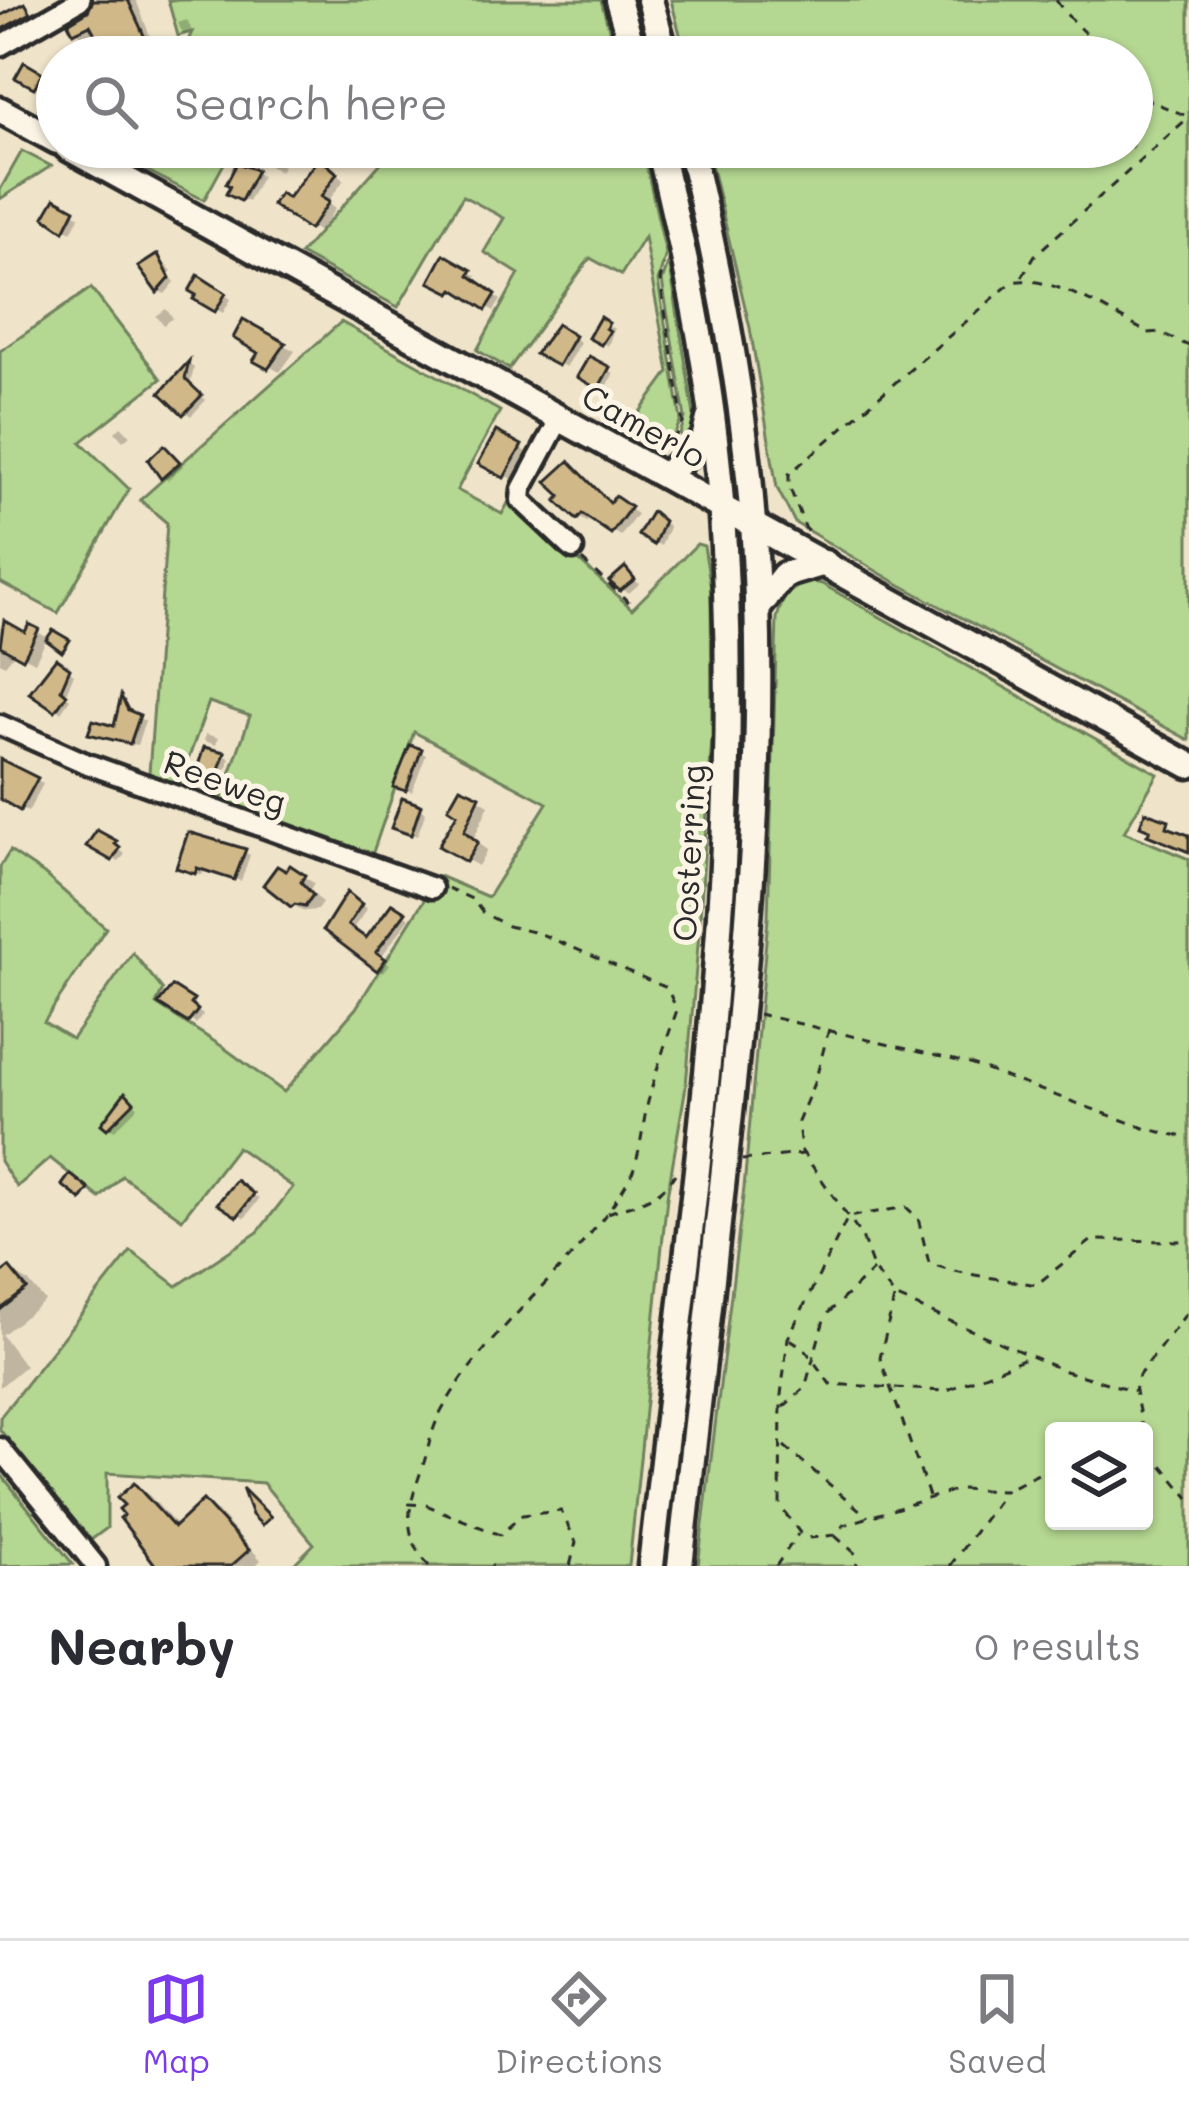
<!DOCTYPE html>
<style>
body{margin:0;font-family:Mali,sans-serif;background:#f2f2f3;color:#2b2b33}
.controls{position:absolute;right:36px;bottom:36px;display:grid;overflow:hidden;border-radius:12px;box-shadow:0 3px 9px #0004}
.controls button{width:108px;height:108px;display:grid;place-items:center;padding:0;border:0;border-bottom:3px solid #e1e1e2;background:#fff;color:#2b2b33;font:60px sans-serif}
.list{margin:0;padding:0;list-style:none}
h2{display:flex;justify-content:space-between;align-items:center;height:156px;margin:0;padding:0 48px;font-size:51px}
h2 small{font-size:39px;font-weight:400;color:#7c7c81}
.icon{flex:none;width:66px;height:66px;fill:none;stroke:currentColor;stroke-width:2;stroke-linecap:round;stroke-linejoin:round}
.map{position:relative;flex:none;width:1189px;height:1566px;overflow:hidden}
.search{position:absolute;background:#fff;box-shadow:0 3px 9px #0004;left:36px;right:36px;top:36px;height:132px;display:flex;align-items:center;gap:30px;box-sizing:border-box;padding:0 42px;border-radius:66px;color:#7c7c81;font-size:45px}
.sheet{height:372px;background:#fff}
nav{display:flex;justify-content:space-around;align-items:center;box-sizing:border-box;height:168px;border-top:3px solid #e1e1e2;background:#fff;font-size:33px;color:#7c7c81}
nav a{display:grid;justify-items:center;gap:6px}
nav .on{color:#7c3aed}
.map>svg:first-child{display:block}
.green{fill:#b4d791;stroke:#70815e;stroke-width:3;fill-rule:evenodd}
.shadow{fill:#0003}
.building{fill:#d1b888;stroke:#2b2b2b;stroke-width:3}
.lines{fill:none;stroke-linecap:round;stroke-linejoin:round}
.minor-casing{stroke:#2b2b2b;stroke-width:27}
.major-casing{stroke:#2b2b2b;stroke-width:33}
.path{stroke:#2b2b2b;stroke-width:3;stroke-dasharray:9 9;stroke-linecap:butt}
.minor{stroke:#fcf5e5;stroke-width:18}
.major{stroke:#fcf5e5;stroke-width:24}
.labels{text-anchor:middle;stroke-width:10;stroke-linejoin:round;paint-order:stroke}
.street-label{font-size:33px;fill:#2b2b2b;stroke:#fcf5e5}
</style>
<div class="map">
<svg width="1189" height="1566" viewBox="0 0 1189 1566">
<rect width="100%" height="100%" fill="#efe3c9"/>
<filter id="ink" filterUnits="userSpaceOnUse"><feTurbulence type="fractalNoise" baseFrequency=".00833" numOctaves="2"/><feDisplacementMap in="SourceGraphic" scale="24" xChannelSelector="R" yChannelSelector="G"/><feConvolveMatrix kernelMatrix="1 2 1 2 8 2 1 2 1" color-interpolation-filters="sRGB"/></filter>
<g filter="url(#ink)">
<g class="green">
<polygon points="168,0 601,0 617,57 180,57 192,32 178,36"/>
<polygon points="671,0 1189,0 1189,740 895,582 795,523 777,488 750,328 707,147 1132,147 1132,57 686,57"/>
<polygon points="132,147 233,147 204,200 125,159"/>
<polygon points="395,147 642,147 666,254 658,281 681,420 675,433 663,445 662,435 651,445 626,431 669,372 644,237 621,275 590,258 509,369 477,350 519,274 484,252 504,218 463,196 398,307 300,254"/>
<polygon points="670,147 680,147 712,285 737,450 733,451 714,326"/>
<polygon points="22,151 51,166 0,199 0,190"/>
<polygon points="669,261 695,421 695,436 686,445 680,434 685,418 662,281"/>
<polygon points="91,288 161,379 81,442 129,489 58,613 0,582 0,351"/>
<polygon points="341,322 500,411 457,490 502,514 511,498 632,609 697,544 704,546 711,589 712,738 699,933 686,1086 667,1197 629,1566 292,1566 314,1544 263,1483 107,1473 107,1528 91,1540 0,1430 0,1417 131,1251 177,1286 258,1232 293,1187 237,1147 182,1219 122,1176 100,1198 50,1158 17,1187 0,1161 0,867 10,851 44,874 106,928 44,1022 72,1039 133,953 163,990 156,1004 223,1047 284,1092 356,1008 439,876 488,897 547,803 414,732 372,855 221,800 250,716 209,702 179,785 149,773 167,523 140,500"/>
<path d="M810,581L822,584L1158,774L1124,832L1189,859V1566H698L744,1188L768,918L777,618C782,598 789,588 810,581ZM1144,1431V1521H1054V1431Z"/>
<polygon points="734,592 739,592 742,721 749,745 739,933 671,1566 660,1566"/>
<polygon points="0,1473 73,1564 0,1566"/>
</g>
<g class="shadow">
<polygon points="99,0 136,0 154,46 117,54 106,48 97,30 85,36 75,31"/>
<polygon points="25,6 39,19 0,41 0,20"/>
<polygon points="187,20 192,31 183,34 178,23"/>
<polygon points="25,66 48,79 42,89 19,76"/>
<polygon points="310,147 340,149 329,166 344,180 327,203 335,209 319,232 276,204 289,201 319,163"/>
<polygon points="270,159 283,166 280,172 267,164"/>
<polygon points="239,166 262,176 248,202 230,192"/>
<polygon points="56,202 80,216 71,232 48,216"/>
<polygon points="159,258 172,271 168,274 175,282 165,294 159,291"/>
<polygon points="445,258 477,276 474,281 501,300 494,311 461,290 459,294 433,281"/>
<polygon points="199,279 231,299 223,313 197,298"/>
<polygon points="166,309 173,318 164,325 156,316"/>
<polygon points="601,321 614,329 608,346 592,337"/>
<polygon points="245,323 295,351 280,372 257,360 262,352"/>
<polygon points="558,328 580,342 566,367 539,353"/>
<polygon points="590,360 614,373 605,389 581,376"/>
<polygon points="190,365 194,368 190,385 206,400 191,416 164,393"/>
<polygon points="121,426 130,435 123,441 115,432"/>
<polygon points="497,435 531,454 516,481 482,462"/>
<polygon points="170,451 183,466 168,480 163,477"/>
<polygon points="565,496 612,506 615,500 637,514 621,536 591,517 587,522 579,517"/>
<polygon points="653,515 669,527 661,546 642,534"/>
<polygon points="625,571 639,584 629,593 622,589"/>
<polygon points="0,628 26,636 30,628 50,639 54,634 70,644 65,651 47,638 35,662 16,652 5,665 0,662"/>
<polygon points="56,662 74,674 65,695 70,699 61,712 33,693"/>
<polygon points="123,700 133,716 145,721 137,745 98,736 116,730"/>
<polygon points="206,734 218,738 216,745 204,741"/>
<polygon points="420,752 426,755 412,792 402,789"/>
<polygon points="224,755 230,758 221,784 198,773"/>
<polygon points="0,762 43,784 28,812 0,796"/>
<polygon points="479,799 489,805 473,840 487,850 478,866 442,845"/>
<polygon points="419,808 426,812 417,836 401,830"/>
<polygon points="98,833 122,847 120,850 125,854 119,862 90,845"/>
<polygon points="244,852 250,855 241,881 205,869 202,875 185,870"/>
<polygon points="291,869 314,883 310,889 322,903 317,910 304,911 293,905 287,875"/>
<polygon points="348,896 367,909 352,930 367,942 392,907 410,918 380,958 390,964 384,972 327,929"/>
<polygon points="173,989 198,1006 195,1009 203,1015 196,1024 163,1003"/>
<polygon points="132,1100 138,1107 115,1130 109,1127"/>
<polygon points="236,1184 259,1199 245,1218 222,1203"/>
<polygon points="9,1270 29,1282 45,1301 2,1335 25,1366 0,1387 0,1278"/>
<polygon points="134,1487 149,1495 178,1527 203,1504 218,1512 261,1560 255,1566 161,1566"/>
</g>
<g class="building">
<polygon points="93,0 128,0 146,40 104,50 90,25 73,33 68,23 88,11"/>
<polygon points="25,3 31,13 0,30 0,16"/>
<polygon points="24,62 43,73 34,88 15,78"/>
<polygon points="299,147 332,147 322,160 337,173 321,197 329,202 309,230 272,205 280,193 288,198 315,163"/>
<polygon points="237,163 257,170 241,201 226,194 230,186 226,184"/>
<polygon points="55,198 75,209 64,231 44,217"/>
<polygon points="158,254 170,278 157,293 138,267"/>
<polygon points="444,254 472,270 469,275 496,294 486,310 454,289 451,293 429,282"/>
<polygon points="198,275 226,293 215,312 193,299 196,295 189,291"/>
<polygon points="600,317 609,323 606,328 610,331 601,345 588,338"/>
<polygon points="243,319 286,343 268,369 253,361 258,353 233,338"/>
<polygon points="557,324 575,336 558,366 535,354"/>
<polygon points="589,356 610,367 598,389 577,377"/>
<polygon points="189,361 185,379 202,395 183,415 160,393"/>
<polygon points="496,431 522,445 504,478 478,464"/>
<polygon points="164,445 180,462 161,479 148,460"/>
<polygon points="569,461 610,503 615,496 631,507 611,534 582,514 577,520 556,501 561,496 546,482"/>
<polygon points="652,511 664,521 654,545 638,535"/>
<polygon points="625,567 635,579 620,591 609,581"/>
<polygon points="4,620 25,632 29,624 39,629 23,659 0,646"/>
<polygon points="53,630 70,640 62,652 46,640"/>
<polygon points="56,658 70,668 61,689 67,694 55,711 29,693"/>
<polygon points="121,696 128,710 140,715 130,744 88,734 93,720 114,726"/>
<polygon points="410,745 422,749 406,791 393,787"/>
<polygon points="204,747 225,752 214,784 195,775"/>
<polygon points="0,759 38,778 20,811 0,799"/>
<polygon points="460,787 480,796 464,831 478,842 466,862 438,846 457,814 448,808"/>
<polygon points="402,798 421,805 411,835 391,828"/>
<polygon points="1145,812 1169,820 1167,827 1189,835 1189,852 1147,835 1150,830 1140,826"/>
<polygon points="97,830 117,841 115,844 120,848 112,861 86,846"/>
<polygon points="188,832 246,849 234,880 197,868 195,874 176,868"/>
<polygon points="290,865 305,875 301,882 313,895 305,906 295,904 291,907 263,885 277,866 286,871"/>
<polygon points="347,892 362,904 348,925 366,938 392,903 406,912 376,952 386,959 377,971 323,930"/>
<polygon points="172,986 194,1000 191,1004 198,1010 188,1023 158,1004"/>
<polygon points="125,1092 134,1102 107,1129 101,1124"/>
<polygon points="70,1174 89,1189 81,1200 62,1185"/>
<polygon points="236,1180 254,1194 237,1217 217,1204"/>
<polygon points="9,1267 27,1289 0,1310 0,1274"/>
<polygon points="134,1483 174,1527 203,1500 249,1550 231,1566 156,1566 120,1518 124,1515 119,1509 124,1505 117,1498"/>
<polygon points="242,1488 271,1517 262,1525 252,1515"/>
</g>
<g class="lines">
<g class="minor-casing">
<g id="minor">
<polyline points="0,46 80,0"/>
<polyline points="560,418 522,489 521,500 573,549"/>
<polyline points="0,725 85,763 432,888"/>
<polyline points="0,1448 96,1566"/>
</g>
</g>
<g class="major-casing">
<g id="major">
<polyline points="618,0 635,57"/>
<polyline points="650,0 666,57"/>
<polyline points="0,110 57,141"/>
<polyline points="67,147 1189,765"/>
<polyline points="665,476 704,439 709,419"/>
<polyline points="757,609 784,575 825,563"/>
<path d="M651,1566C690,1209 751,838 719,478C709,366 685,256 659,147"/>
<path d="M680,1566C696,1424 712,1283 727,1141C749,936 768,729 753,523C744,396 719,271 690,147"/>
</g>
</g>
<g class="path">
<path d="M1056,0C1070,22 1091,37 1109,57"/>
<polyline points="1132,82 1150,101 1187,116"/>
<polyline points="1022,277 1035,255 1189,117"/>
<polyline points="657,450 675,437 683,423 660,280 664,265"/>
<path d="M807,532L789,486V474L1012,282C1050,273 1114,315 1148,333L1159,332L1189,346"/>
<polyline points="582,560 632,605"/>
<polyline points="758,1014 967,1063 1147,1129 1189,1138"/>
<polyline points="829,1029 816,1078 798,1122 801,1150 862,1237 874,1270 895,1297 1065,1371 1135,1391"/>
<polyline points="742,1160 803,1154"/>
<path d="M608,1213C636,1202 659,1200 675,1174"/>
<polyline points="894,1299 880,1358 930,1499"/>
<polyline points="790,1339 804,1348 830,1384 945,1391 1028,1357"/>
<polyline points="783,1407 805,1388 825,1316 873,1270"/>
<polyline points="1143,1431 1135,1391 1139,1375 1189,1310"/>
<polyline points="1145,1434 1153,1454 1189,1498"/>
<polyline points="784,1446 868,1517"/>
<path d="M1054,1466L1004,1491L959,1489L844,1525L834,1535L811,1538L800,1533L780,1506L781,1395L788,1338L848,1217L906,1207L918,1218L929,1263C962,1276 1001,1278 1036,1285L1092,1240L1189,1241"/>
<polyline points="408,1504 426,1505 500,1535 522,1515 561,1511 576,1542 570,1566"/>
<polyline points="835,1536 856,1554 857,1566"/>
<path d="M429,1566C402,1533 407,1512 420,1474C430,1448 429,1431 445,1405C494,1320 582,1263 630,1177C640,1158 642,1128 647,1106C655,1073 666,1042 677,1010L667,988L541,934L508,926L483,913L472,899L448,888"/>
<polyline points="490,1566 493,1566"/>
<polyline points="776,1566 798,1534"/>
<polyline points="950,1566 1002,1495"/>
</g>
<use href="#minor" class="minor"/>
<use href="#major" class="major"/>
</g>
</g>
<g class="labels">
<g class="street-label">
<text transform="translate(644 426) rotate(29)" y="12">Camerlo</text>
<text transform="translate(225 782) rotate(20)" y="12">Reeweg</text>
<text transform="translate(689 853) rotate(-87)" y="12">Oosterring</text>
</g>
</g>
</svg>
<div class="controls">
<button><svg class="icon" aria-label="layers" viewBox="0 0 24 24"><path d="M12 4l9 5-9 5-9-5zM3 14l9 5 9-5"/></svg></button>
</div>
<div class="search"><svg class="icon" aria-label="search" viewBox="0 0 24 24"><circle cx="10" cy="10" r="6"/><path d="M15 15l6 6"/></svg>Search here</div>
</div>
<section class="sheet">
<h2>Nearby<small>0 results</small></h2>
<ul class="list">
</ul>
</section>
<nav>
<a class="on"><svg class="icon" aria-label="map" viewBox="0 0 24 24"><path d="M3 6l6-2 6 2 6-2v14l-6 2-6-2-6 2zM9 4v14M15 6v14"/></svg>Map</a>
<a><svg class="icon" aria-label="directions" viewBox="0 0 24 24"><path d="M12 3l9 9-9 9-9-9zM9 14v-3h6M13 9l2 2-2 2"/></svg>Directions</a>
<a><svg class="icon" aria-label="saved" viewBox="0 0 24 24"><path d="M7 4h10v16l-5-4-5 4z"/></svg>Saved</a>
</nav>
